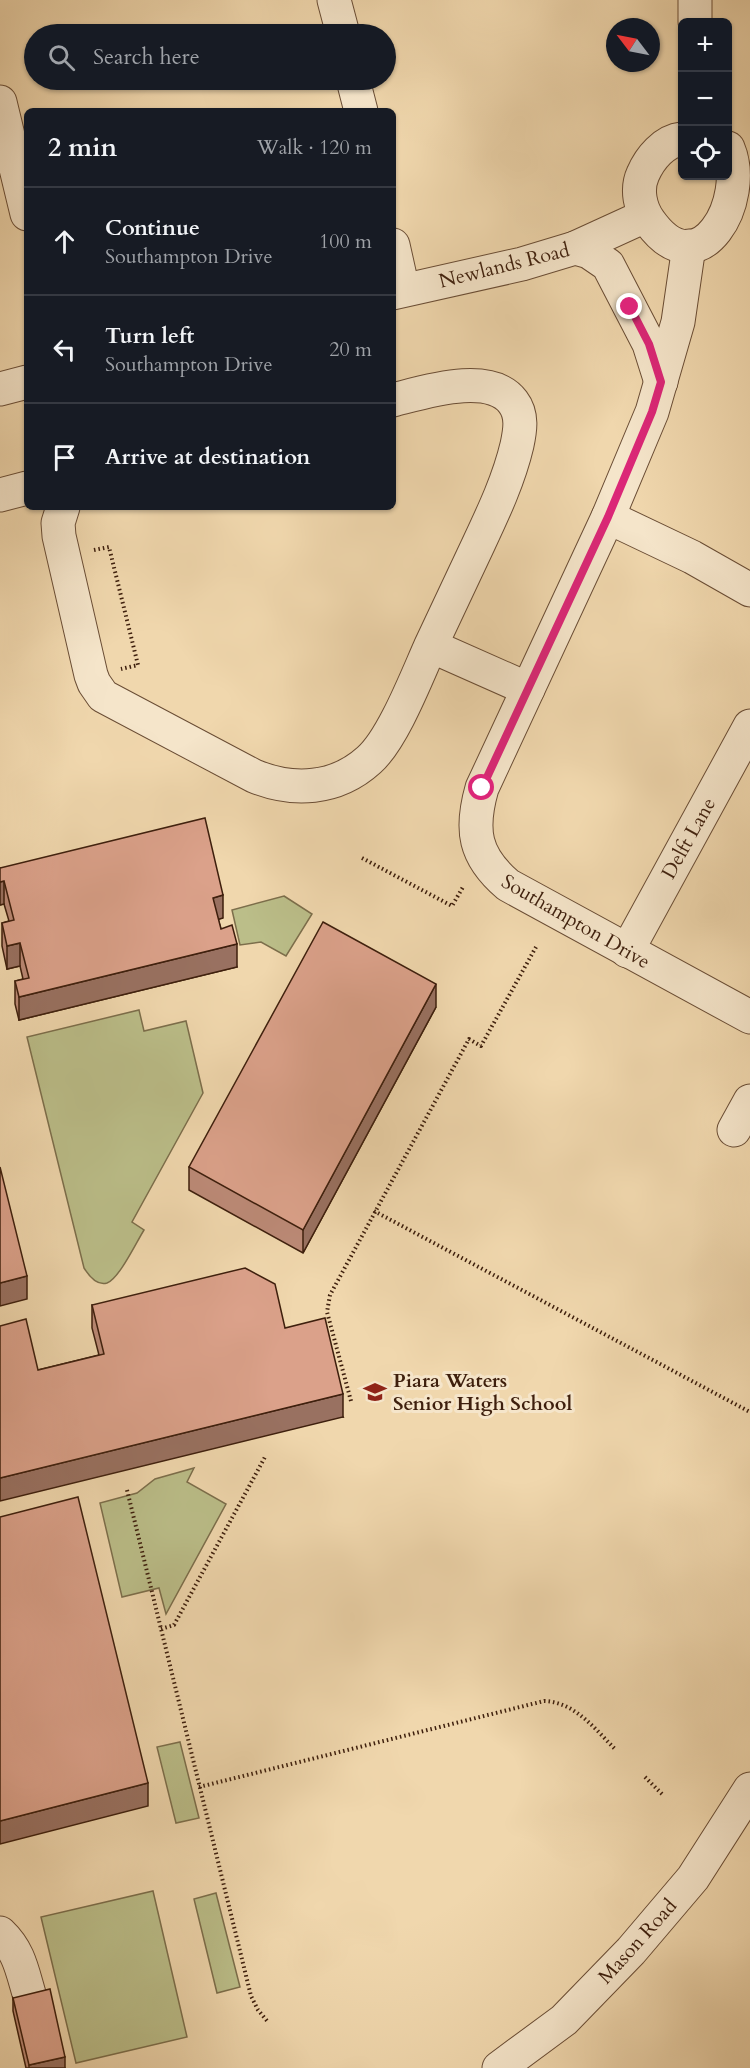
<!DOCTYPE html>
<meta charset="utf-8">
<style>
body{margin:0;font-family:Cardo,serif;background:#20242c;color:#f1f3f6}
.controls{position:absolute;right:18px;top:18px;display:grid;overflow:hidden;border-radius:9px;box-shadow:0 2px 4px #0004}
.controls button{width:54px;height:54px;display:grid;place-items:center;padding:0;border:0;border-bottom:2px solid #363941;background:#171b24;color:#f1f3f6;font:30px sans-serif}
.compass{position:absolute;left:606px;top:18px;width:54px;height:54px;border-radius:50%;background:#171b24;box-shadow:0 2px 4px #0004;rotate:302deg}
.stop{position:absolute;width:18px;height:18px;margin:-14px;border:4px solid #db2777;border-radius:50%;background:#fff}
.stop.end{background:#db2777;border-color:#fff;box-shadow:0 2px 6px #0008}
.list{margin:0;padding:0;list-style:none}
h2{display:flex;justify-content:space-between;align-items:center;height:78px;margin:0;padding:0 24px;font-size:26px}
h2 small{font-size:20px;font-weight:400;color:#9ea1a6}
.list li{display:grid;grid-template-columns:39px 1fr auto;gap:18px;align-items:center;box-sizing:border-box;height:108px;padding:0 24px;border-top:2px solid #363941}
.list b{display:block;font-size:22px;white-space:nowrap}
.list p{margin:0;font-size:20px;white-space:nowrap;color:#9ea1a6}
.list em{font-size:20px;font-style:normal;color:#9ea1a6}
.icon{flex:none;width:33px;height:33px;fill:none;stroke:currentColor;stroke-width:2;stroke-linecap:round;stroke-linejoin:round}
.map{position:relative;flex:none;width:750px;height:2068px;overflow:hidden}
.search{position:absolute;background:#171b24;box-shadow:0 2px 4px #0004;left:24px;top:24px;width:372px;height:66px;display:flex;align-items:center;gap:15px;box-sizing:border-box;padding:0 21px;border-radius:33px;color:#9ea1a6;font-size:22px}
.panel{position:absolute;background:#171b24;box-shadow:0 2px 4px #0004;left:24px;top:108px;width:372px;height:402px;border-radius:9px}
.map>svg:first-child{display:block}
.green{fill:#bbbe89;stroke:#7c6e4b;stroke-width:1.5}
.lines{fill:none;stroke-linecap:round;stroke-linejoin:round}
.minor-casing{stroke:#6a4d35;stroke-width:35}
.path{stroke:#3e1f0d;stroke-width:4;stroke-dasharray:1.5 3;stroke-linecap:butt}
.minor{stroke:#f5e5ca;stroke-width:33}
.wall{fill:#bc8a77;stroke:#3e1f0d;stroke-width:1.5}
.shaded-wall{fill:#997161;stroke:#3e1f0d;stroke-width:1.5}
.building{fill:#dba18a;stroke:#3e1f0d;stroke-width:1.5}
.route{stroke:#db2777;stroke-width:8}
.labels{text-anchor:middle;stroke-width:6;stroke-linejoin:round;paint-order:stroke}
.street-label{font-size:20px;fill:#3e1f0d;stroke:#f5e5ca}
.poi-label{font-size:20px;font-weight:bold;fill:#3e1f0d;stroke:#f5e5ca;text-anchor:start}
</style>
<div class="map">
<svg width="750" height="2068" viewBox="0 0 750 2068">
<rect width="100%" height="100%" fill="#f0d7ad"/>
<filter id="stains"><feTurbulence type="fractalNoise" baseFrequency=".00333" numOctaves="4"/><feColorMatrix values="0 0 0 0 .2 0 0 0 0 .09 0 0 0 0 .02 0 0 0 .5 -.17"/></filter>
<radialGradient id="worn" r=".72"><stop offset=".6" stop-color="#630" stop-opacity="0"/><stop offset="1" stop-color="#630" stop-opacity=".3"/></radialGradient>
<g class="green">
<polygon points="284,896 312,914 286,956 261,942 240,945 232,910"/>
<path d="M139,1010L144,1031L186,1021L203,1093L132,1222L144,1230C137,1241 119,1279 107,1283C97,1286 89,1276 84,1268L27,1037Z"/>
<polygon points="194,1468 187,1482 226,1504 166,1614 159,1588 122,1597 100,1503 137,1493 155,1479"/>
<polygon points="180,1742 199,1818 176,1823 157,1747"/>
<polygon points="153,1891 187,2037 76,2063 41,1917"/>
<polygon points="216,1893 240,1987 217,1993 194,1899"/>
</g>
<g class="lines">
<g class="minor-casing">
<g id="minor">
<polyline points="334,0 343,34"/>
<polyline points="695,22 695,0"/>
<polyline points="353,80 361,111"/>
<polyline points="0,102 27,214"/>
<path d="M682,139C664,141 650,158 643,174C636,189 640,209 650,222C700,291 750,199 728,148"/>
<polyline points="393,245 403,290"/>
<path d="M689,246L678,322L652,412L608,517L482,788C470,830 474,856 508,885L750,1017"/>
<polyline points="575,248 589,252 608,265 649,344 661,382"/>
<polyline points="393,293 522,264 575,248 645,216"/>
<polyline points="0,389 27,382"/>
<polyline points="0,495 27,488"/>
<path d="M63,507L58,523L59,536L91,675L94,683L103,696L254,776C293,792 336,790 369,760C393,739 417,676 431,645C447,611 463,577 479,543C494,511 509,479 517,445C520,431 523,415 513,402C490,371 425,392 393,400"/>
<polyline points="608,517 692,557 750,590"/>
<polyline points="431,646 528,689"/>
<polyline points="627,951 750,726"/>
<polyline points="734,1130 750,1101"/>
<path d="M0,1933C20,1952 22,1971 30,1997"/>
<polyline points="499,2068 564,2020 631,1951 693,1878 750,1789"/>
</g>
</g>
<g class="path">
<polyline points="94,550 109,547 138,665 121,669"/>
<polyline points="362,858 452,906 463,887"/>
<polyline points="374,1211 750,1412"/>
<polyline points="351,1401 327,1312 330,1295 469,1039 481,1046 536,947"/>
<polyline points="127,1490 251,1996 258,2010 268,2022"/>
<polyline points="161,1629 174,1625 265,1457"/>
<polyline points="645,1777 662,1794"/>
<path d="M199,1787L544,1701C575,1702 595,1729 615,1749"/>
</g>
<use href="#minor" class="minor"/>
</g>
<g class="wall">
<polygon points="0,868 223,918 218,919 221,929 237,967 19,1020 15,1004 15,981 23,979 20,966 7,969 2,946 2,923 9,921 4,904 0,905"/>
<polygon points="436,1007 303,1253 189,1190 189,1167"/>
<polygon points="92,1305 285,1328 343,1417 38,1370 99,1355 92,1328"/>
<polygon points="13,1998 65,2068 26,2068 13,2011"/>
</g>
<g class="shaded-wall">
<polygon points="4,881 4,904 0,905 0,882"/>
<polygon points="223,895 223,918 213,921 213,898"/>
<polygon points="20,943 20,966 7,969 7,946"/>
<polygon points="237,944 237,967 19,1020 19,997"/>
<polygon points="436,984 436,1007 303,1253 303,1230"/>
<polygon points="27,1276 27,1299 0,1306 0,1283"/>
<polygon points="343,1394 343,1417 0,1501 0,1478"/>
<polygon points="148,1783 148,1806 0,1844 0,1821"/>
<polygon points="65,2057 65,2068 29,2068 29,2065"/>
</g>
<g class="building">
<polygon points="205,818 223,895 213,898 221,929 232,925 237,944 19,997 15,981 29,978 20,943 7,946 2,923 14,920 4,881 0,882 0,868"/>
<polygon points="323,922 436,984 303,1230 189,1167"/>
<polygon points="0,1167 27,1276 0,1283"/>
<polygon points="245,1268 275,1284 285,1328 325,1318 343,1394 0,1478 0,1326 26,1319 38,1370 104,1354 92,1305"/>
<polygon points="78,1497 148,1783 0,1821 0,1517"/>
<polygon points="50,1989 65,2057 29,2065 13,1998"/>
</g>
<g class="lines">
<polyline class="route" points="482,788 608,517 652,412 661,382 649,344 630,307"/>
</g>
<defs>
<g id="school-bare" transform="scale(1.8)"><path d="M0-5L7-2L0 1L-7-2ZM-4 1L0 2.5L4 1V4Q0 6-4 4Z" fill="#8f2418" stroke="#f5e5ca" stroke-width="2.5" paint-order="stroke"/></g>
</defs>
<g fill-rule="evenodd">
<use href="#school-bare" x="375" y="1392"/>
</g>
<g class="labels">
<g class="street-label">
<text transform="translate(504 265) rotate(-14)" y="7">Newlands Road</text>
<text transform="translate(688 838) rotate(-61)" y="7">Delft Lane</text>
<text transform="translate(576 921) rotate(30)" y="7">Southampton Drive</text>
<text transform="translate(637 1941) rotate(-48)" y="7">Mason Road</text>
</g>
<g class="poi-label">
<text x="393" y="1387">Piara Waters<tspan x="393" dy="23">Senior High School</tspan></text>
</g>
</g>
<rect width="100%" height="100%" filter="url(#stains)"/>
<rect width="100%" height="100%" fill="url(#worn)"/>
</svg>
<div class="controls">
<button>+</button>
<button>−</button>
<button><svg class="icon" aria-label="locate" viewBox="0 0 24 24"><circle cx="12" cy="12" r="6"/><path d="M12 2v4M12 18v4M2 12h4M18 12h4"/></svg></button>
</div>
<svg class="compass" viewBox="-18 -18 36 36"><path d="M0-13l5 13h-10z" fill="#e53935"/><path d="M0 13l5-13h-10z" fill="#9ea1a6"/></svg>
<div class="stop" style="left:482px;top:788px"></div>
<div class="stop end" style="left:630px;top:307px"></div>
<div class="search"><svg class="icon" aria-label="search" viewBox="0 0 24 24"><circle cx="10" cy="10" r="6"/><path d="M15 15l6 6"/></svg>Search here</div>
<section class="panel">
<h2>2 min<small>Walk · 120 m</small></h2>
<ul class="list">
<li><svg class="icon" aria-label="ahead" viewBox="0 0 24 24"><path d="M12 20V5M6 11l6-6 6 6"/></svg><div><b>Continue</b><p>Southampton Drive</p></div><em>100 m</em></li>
<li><svg class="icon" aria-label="left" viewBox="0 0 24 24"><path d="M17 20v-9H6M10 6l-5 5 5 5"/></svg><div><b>Turn left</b><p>Southampton Drive</p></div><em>20 m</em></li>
<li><svg class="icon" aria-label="arrive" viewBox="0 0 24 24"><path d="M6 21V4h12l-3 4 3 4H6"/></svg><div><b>Arrive at destination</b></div></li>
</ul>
</section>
</div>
